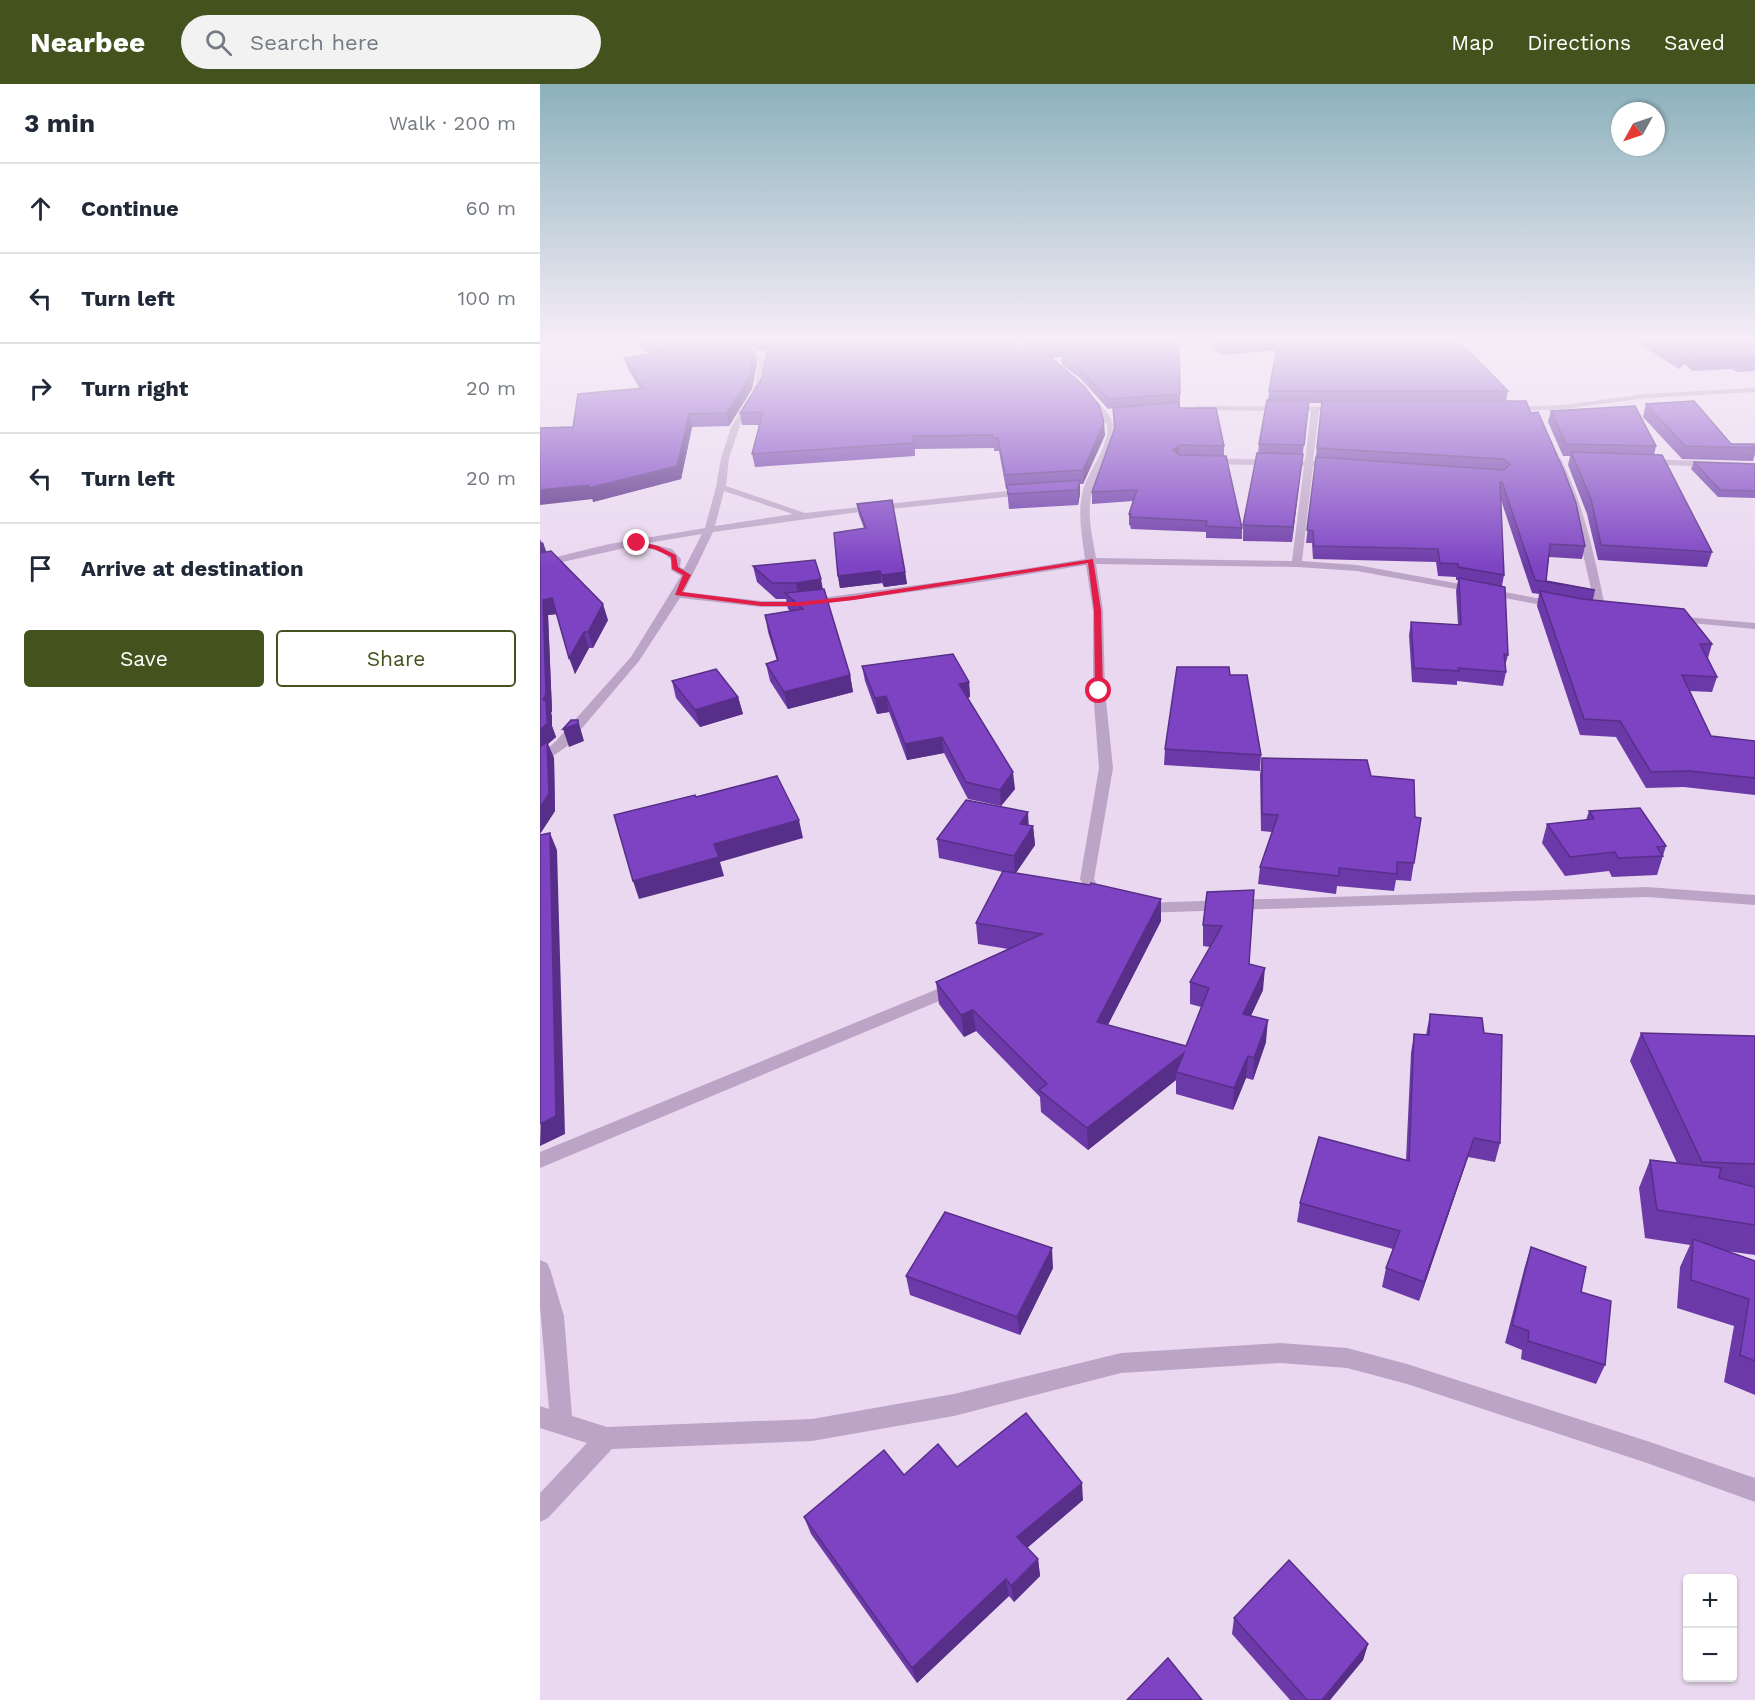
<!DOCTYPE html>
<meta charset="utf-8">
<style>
body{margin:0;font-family:"Work Sans",sans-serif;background:#f2f2f3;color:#1f2937}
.controls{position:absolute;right:18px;bottom:18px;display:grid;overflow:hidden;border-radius:6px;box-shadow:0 2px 4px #0004}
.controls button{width:54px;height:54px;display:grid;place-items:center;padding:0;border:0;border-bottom:2px solid #e0e1e3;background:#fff;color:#1f2937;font:30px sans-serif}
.compass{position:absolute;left:1071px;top:18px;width:54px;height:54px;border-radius:50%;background:#fff;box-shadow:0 2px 4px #0004;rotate:230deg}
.stop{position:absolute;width:18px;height:18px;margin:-14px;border:4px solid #e11d48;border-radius:50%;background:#fff}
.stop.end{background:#e11d48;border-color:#fff;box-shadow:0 2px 6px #0008}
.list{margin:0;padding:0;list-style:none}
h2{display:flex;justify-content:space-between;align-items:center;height:78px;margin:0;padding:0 24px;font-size:26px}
h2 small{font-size:20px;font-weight:400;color:#747a83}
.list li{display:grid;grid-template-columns:39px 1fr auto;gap:18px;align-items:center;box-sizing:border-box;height:90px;padding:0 24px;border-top:2px solid #e0e1e3}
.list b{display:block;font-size:22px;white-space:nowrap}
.list em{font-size:20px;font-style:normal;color:#747a83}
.actions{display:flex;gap:12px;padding:18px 24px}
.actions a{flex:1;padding:14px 0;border:2px solid #44531d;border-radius:6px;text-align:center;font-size:21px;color:#44531d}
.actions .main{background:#44531d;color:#fff}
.icon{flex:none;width:33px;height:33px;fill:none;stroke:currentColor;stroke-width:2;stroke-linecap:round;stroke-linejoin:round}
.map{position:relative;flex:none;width:1215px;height:1616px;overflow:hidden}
header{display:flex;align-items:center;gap:36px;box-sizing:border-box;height:84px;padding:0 30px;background:#44531d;color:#fff}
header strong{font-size:28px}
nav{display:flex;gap:33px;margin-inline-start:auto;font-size:21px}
.search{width:420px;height:54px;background:#f2f2f3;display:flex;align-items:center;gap:15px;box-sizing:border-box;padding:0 21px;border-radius:33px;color:#747a83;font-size:22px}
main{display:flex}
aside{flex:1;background:#fff}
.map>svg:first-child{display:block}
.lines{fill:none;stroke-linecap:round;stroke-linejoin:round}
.street{fill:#bca4c7;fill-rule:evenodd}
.wall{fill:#6c3aa8}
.shaded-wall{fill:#582f88}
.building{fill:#7d43c3;stroke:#582f88;stroke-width:1.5}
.route{fill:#e11d48}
</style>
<header>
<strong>Nearbee</strong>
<div class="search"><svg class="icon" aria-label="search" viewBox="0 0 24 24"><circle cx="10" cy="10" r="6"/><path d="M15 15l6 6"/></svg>Search here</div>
<nav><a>Map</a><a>Directions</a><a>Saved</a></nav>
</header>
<main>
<aside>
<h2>3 min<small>Walk · 200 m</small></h2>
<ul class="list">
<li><svg class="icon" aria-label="ahead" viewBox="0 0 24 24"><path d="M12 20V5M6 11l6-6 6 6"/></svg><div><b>Continue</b></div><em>60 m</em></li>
<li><svg class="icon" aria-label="left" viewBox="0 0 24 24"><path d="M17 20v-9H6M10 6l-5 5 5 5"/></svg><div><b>Turn left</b></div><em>100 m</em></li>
<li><svg class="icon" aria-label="right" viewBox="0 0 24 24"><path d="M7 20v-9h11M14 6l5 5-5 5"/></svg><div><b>Turn right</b></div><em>20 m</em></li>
<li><svg class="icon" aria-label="left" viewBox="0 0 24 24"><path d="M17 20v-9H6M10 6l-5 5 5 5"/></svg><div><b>Turn left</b></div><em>20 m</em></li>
<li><svg class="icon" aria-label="arrive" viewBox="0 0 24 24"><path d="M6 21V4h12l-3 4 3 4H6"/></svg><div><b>Arrive at destination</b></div></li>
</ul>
<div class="actions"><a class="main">Save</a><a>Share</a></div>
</aside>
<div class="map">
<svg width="1215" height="1616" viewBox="0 0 1215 1616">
<rect width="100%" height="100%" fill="#ead8f0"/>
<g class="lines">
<g class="street">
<path d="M183,257C198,257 217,267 227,278L222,306L200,341L189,374L186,402L265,429L485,405L490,408L485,411L311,429L173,448L144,508L221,517H259L422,495L545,475C542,452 537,429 543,406C548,388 571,359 567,341C563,329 551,322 543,313L547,311C553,313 557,318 561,322C591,350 561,375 553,405C546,428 552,451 556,474L752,477L764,382L669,380L665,377L669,374L765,377L771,327L657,326L653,324L657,322L801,323L805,325L804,327H779L773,377H795L799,380L795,383L773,382L762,477L817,481L1018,518L1023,521L1018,524L817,487L757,483L556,480L563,527L565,607L573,684L554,795L559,804L571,815L563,820L548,810L540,795L559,684L553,607V527L546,481L422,501L259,523H221L140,514L99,577L26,663L0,681V671L16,657L91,573L141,492L131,486V476L124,469L98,461L0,483V477L69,460L165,444L176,403L181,374L192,341L214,306L219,278ZM184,407L253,430L175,442ZM162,450L144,485L140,483L141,475L132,465L108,459Z"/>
<polygon points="656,257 723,257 720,259 675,259 618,265 614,263"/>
<polygon points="1215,304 1215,308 1106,314 1024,325 969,327 965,325 969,323 1024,321 1106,310"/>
<path d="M1014,373L1021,375C1045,423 1055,475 1066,527L1065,529L1061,530L1056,527L1034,430L1013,375Z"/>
<polygon points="1107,375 1215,379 1215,385 1104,380 1104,376"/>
<polygon points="1134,532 1215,539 1215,545 1130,537 1130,533"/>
<polygon points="1107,803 1215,811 1215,821 1107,813 601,829 593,824 601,819"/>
<polygon points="417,897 423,899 425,903 423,907 0,1084 0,1068"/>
<polygon points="0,1176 7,1179 10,1185 24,1232 32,1332 67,1343 272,1335 414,1310 581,1269 740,1259 807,1264 867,1280 1107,1357 1215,1394 1215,1418 1107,1379 867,1300 807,1284 740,1279 581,1289 414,1332 272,1357 72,1365 8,1434 0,1438 0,1409 47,1359 0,1344 0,1322 9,1325 0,1223"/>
</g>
</g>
<g class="wall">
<polygon points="90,257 639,257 640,310 640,320 639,320 640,324 684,362 684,372 702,444 702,455 666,454 666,448 591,445 590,441 589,441 589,430 593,417 552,420 552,408 574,347 573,324 568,325 540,294 522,281 522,272 512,274 509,272 565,351 543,400 540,400 540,410 538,421 469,425 467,405 466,405 459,367 454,367 454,364 375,365 375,372 215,383 212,370 220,341 202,341 200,329 222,294 226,271 225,266 221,267 200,259 214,267 217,279 212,305 189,342 152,343 141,395 53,418 33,343 100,305 88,285 84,274 111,270"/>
<polygon points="672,257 919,257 968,307 966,317 1045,462 1042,475 1009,473 1006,497 1055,506 1053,516 1172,560 1168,574 1177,593 1172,608 1149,607 1171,652 1215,657 1215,711 1144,703 1106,704 1076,653 1040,651 997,522 999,510 992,509 960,413 964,491 962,502 968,571 965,582 966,588 963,602 917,597 917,601 872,598 869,551 871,538 918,541 916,507 918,496 916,496 916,493 898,492 896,478 773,475 772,459 766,459 782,319 769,319 752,458 703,457 703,441 718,369 719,360 728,316 729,307 736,266 682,271 672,263"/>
<polygon points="1095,257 1215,257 1215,287 1197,288 1192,285 1153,287 1144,280 1139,285"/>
<polygon points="1106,320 1191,360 1215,361 1215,370 1213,377 1142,375 1103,333"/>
<polygon points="1011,327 1116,362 1114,371 1172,468 1167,483 1058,476 1047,430 1028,381 1030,372 1023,372 1008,338"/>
<polygon points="1154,378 1215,380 1215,414 1178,413 1151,385"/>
<polygon points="317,420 365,488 367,500 344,503 342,499 300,504 298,492 324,444 319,431"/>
<polygon points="0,455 6,468 68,536 53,564 49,564 35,590 17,530 8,531 12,627 11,629 12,632 12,642 16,653 8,660 14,674 15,727 0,750"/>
<polygon points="213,482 283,506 310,591 313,608 248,625 230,597 226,580 237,577 228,548 225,531 250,527 248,525 246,515 236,515 217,498"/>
<polygon points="322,582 429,598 430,613 428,614 475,705 461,722 428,715 404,669 367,676 349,628 337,630 325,597"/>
<polygon points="690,591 721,671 720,687 624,681 625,665"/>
<polygon points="132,597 198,613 203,630 160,643 136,614"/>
<polygon points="722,674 831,692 875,733 881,734 871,797 856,796 854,807 797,802 796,810 718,800 720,783 732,748 721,747 720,691"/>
<polygon points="1049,727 1126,762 1117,791 1072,793 1069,787 1025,792 1002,759 1007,740 1046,736"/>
<polygon points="489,741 493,742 495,761 476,789 621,815 621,837 568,941 646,962 661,923 650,920 650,898 670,863 663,862 663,841 667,808 709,880 723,906 711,932 726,958 713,996 706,994 693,1026 636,1010 636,996 548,1066 501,1028 500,1013 436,947 424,953 399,920 396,898 468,865 438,860 436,839 463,788 399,774 397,755"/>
<polygon points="890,930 960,1059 955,1078 928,1073 879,1217 842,1203 846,1184 853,1165 757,1138 760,1119 866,1076 871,969 874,950 886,951"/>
<polygon points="1101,949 1215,952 1215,1171 1186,1167 1215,1177 1215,1311 1184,1298 1194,1242 1137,1224 1140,1183 1150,1161 1105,1154 1099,1104 1110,1076 1137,1079 1090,977"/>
<polygon points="991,1163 1041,1208 1065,1281 1056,1300 981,1275 982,1266 965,1259 985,1182"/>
<polygon points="513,1184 480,1251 370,1211 366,1192"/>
<polygon points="417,1383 543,1416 487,1464 498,1475 500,1492 474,1518 469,1512 377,1599 271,1450 264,1433 364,1391"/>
<polygon points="694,1534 828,1560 823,1576 790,1616 750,1616 692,1550"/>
</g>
<g class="shaded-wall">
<polygon points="219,257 296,257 225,263 225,266 221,267"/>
<polygon points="551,257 635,257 512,274 512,262"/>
<polygon points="711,257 738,257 738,266 682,271 683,260"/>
<polygon points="214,267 217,279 212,305 189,342 187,329"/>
<polygon points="1147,268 1144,280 1139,285 1142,274"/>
<polygon points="149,330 152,343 141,395 53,418 53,415 0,421 0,406"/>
<polygon points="564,338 565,351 543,400 543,386"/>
<polygon points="639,361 639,372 633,366"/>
<polygon points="763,370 761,384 752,458 753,443"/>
<polygon points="540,396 540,410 538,421 538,406"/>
<polygon points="3,458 8,473 0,475 0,459"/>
<polygon points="340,487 342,499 300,504 298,492"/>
<polygon points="365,488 367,500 344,503 342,491"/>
<polygon points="281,495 284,511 259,515 256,499"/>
<polygon points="12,514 17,530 8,531 12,627 11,629 12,632 12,642 16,653 8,660 14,674 15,727 0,750 0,646 3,516"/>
<polygon points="63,520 68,536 53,564 48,548"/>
<polygon points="44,548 49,564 35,590 29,574"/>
<polygon points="310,591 313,608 248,625 244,608"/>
<polygon points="429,598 430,613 421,615 419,600"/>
<polygon points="346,612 349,628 337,630 335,614"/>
<polygon points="198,613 203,630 160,643 155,626"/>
<polygon points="38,636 44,657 29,663 23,645"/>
<polygon points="402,653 404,669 367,676 365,660"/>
<polygon points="473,688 475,705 461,722 460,706"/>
<polygon points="488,728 489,746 480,740"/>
<polygon points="259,736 263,754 180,778 184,792 99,815 93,797 174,760"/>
<polygon points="493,742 495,761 475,790 474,772"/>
<polygon points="10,749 17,766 25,1050 0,1062"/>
<polygon points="621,815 621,837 558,960 557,938"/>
<polygon points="725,884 723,906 701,952 703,930"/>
<polygon points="433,926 436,947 424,953 421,931"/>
<polygon points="728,936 726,958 713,996 714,974"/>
<polygon points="644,969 636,988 636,996 548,1066 547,1044"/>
<polygon points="708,972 706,994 693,1026 694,1004"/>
<polygon points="934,1054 928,1073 879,1217 884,1198"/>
<polygon points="512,1164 513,1184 480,1251 477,1233"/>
<polygon points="542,1399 543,1416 480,1470 477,1453"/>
<polygon points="498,1475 500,1492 474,1518 471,1502"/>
<polygon points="466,1495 469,1512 377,1599 372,1584"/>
<polygon points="828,1560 823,1576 790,1616 782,1616"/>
</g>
<g class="building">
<polygon points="105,257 196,257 214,267 209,293 187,329 149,330 137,382 49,404 49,401 0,406 0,344 33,343 38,310 104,304 84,274 124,268"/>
<polygon points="265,257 483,257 507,270 543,301 559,321 564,338 543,386 465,391 458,354 453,354 453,351 373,352 374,359 212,370 223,328 200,329 222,294 227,267 225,263"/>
<polygon points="502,257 551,257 512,262"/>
<polygon points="633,257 639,257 640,310 568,315 539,285 522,272"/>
<polygon points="679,257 711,257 683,260"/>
<polygon points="738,257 919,257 968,307 729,307"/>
<polygon points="1115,257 1215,257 1215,276 1200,276 1195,273 1157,275 1147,268 1142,274"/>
<polygon points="727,316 769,316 764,361 719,360"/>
<polygon points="782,317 986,317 991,329 998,328 1024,387 1036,419 1045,462 1010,460 1006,497 1055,506 995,496 962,398 960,398 964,491 918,483 918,480 900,479 898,465 774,462 773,447 767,446 776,373 964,386 970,380 964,375 777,364"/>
<polygon points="1154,317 1191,360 1214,360 1215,364 1145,362 1106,320"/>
<polygon points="638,318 640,324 676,324 684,362 639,361 633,366 639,371 686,372 702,444 666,442 667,437 590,433 591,430 589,430 597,406 552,408 575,344 573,324"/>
<polygon points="1095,322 1116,362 1026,360 1011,327"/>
<polygon points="1031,368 1122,371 1172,468 1061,461 1051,415"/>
<polygon points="717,369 763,370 753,443 703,441"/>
<polygon points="1154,378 1215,380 1215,407 1180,406"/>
<polygon points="540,396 538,406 468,410 467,401"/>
<polygon points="352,416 365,488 342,491 340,487 298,492 294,449 326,444 317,420"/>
<polygon points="11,467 63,520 48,548 44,548 29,574 12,514 3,516 6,610 3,616 6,616 7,637 10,637 0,646 0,469"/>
<polygon points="275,476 281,495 256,499 232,499 213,482"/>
<polygon points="919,494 965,503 968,571 964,570 966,588 918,584 919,587 874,584 871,538 921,541"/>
<polygon points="284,505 310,591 244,608 226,580 238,576 225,531 263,525 245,509"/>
<polygon points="1000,507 1042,515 1144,525 1172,560 1160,560 1177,593 1142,591 1171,652 1215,657 1215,694 1149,687 1111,688 1080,637 1044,635"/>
<polygon points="413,570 429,598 419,600 473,688 460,706 426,698 402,653 365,660 346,612 335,614 322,582"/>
<polygon points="637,583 689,583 690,591 707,591 721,671 625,665"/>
<polygon points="176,585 198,613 155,626 132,597"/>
<polygon points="31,636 38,636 38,640 23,645"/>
<polygon points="7,658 9,710 0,723 0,663"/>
<polygon points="722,674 827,676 831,692 874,696 875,733 881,734 874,779 857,778 857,790 799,784 799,792 720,783 738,731 722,730"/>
<polygon points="237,692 259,736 174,760 179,773 93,797 74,731 155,711 156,713"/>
<polygon points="426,716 488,728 480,740 493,742 474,772 397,755"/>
<polygon points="1100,724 1126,762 1117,763 1123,772 1078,774 1075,768 1030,773 1007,740 1054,735 1049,727"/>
<polygon points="10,749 16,1032 0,1040 0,751"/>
<polygon points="463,787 550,801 551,799 621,815 557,938 646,962 669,904 650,898 682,842 663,841 667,808 714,806 709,880 725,884 703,930 728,936 714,974 708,972 694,1004 636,988 644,969 547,1044 499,1006 507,1000 433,926 421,931 396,898 502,850 436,839"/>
<polygon points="890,930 942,934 944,949 962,951 960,1059 934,1054 884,1198 846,1184 860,1147 760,1119 779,1053 869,1077 874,950 889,951"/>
<polygon points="1101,949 1215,952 1215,1080 1162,1078"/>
<polygon points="1110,1076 1181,1084 1179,1094 1215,1103 1215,1141 1117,1126"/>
<polygon points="405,1128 512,1164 477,1233 366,1192"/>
<polygon points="1153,1155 1215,1177 1215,1277 1200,1271 1209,1215 1151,1196"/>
<polygon points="991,1163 1046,1183 1041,1208 1071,1217 1065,1281 988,1257 989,1247 972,1241"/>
<polygon points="486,1329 542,1399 477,1453 498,1475 471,1502 466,1495 372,1584 264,1433 344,1366 364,1391 398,1360 417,1383"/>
<polygon points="749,1476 828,1560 782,1616 767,1616 694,1534"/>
<polygon points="628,1574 662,1616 587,1616"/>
</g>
<linearGradient id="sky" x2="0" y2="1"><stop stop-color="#8bb1bb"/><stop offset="0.53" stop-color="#f6edf8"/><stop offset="1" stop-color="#f6edf8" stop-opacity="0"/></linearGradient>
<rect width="1215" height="483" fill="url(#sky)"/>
<polygon class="route" points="97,457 118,462 136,471 138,483 151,491 142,508 221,518 259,518 314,512 553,475 561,526 563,607 559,609 555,607 554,526 548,479 314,516 259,522 221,522 135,511 143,491 132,485 131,473 114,465 87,460"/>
</svg>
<div class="controls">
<button>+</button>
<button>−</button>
</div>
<svg class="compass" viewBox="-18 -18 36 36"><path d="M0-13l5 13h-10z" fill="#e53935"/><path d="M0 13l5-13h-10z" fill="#747a83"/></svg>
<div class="stop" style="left:559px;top:607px"></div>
<div class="stop end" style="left:97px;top:459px"></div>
</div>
</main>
